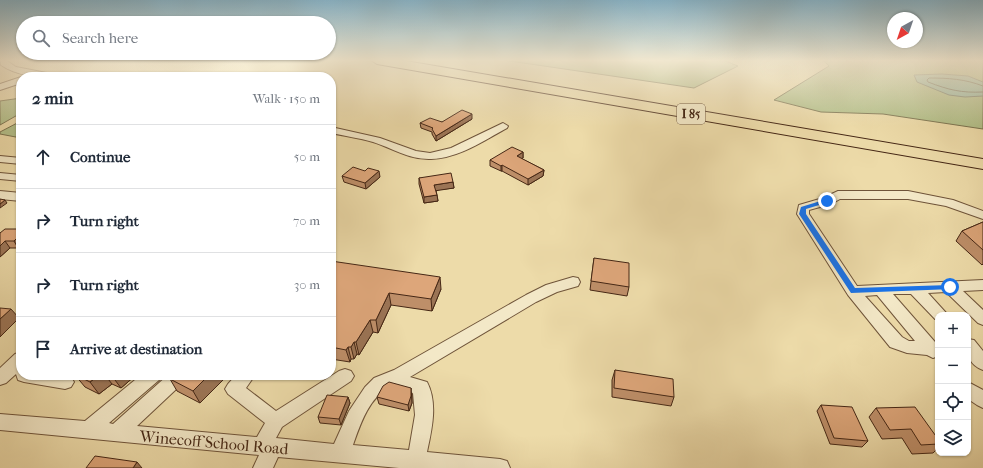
<!DOCTYPE html>
<meta charset="utf-8">
<style>
body{margin:0;font-family:"IM FELL French Canon",serif;background:#f2f2f3;color:#1f2937}
.controls{position:absolute;right:12px;bottom:12px;display:grid;overflow:hidden;border-radius:8px;box-shadow:0 1px 3px #0004}
.controls button{width:36px;height:36px;display:grid;place-items:center;padding:0;border:0;border-bottom:1px solid #e0e1e3;background:#fff;color:#1f2937;font:20px sans-serif}
.compass{position:absolute;left:887px;top:12px;width:36px;height:36px;border-radius:50%;background:#fff;box-shadow:0 1px 3px #0004;rotate:220deg}
.stop{position:absolute;width:12px;height:12px;margin:-9px;border:3px solid #1a73e8;border-radius:50%;background:#fff}
.stop.end{background:#1a73e8;border-color:#fff;box-shadow:0 1px 4px #0008}
.list{margin:0;padding:0;list-style:none}
h2{display:flex;justify-content:space-between;align-items:center;height:52px;margin:0;padding:0 16px;font-size:17px}
h2 small{font-size:13px;font-weight:400;color:#747a83}
.list li{display:grid;grid-template-columns:26px 1fr auto;gap:12px;align-items:center;box-sizing:border-box;height:64px;padding:0 16px;border-top:1px solid #e0e1e3}
.list b{display:block;font-size:15px;white-space:nowrap}
.list em{font-size:13px;font-style:normal;color:#747a83}
.icon{flex:none;width:22px;height:22px;fill:none;stroke:currentColor;stroke-width:2;stroke-linecap:round;stroke-linejoin:round}
.map{position:relative;flex:none;width:983px;height:468px;overflow:hidden}
.search{position:absolute;background:#fff;box-shadow:0 1px 3px #0004;left:16px;top:16px;width:320px;height:44px;display:flex;align-items:center;gap:10px;box-sizing:border-box;padding:0 14px;border-radius:22px;color:#747a83;font-size:15px}
.panel{position:absolute;background:#fff;box-shadow:0 1px 3px #0004;left:16px;top:72px;width:320px;height:308px;border-radius:16px}
.map>svg:first-child{display:block}
.green{fill:#b4c18b;stroke:#7c7450}
.water{fill:#9abba5;stroke:#78806b}
.lines{fill:none;stroke-linecap:round;stroke-linejoin:round}
.shore{stroke:#70715d;stroke-width:1}
.minor-casing{stroke:#6f543a;stroke-width:2}
.highway-casing{stroke:#452715;stroke-width:2}
.minor{fill:#f3e8c7;fill-rule:evenodd}
.highway{fill:#eddba9;fill-rule:evenodd}
.wall{fill:#be8f69;stroke:#452715}
.shaded-wall{fill:#9b7455;stroke:#452715}
.building{fill:#dda67a;stroke:#452715}
.route{fill:#1a73e8}
.labels{text-anchor:middle;stroke-width:3.5;stroke-linejoin:round;paint-order:stroke}
.shield{fill:#f3e8c7;stroke:#79614a;stroke-width:1}
.shield-label{font-size:12px;font-weight:bold;fill:#452715}
.near-street-label{font-size:16px;fill:#452715;stroke:#f3e8c7}
</style>
<div class="map">
<svg width="983" height="468" viewBox="0 0 983 468">
<rect width="100%" height="100%" fill="#eddba9"/>
<filter id="stains"><feTurbulence type="fractalNoise" baseFrequency=".005" numOctaves="4"/><feColorMatrix values="0 0 0 0 .2 0 0 0 0 .09 0 0 0 0 .02 0 0 0 .5 -.17"/></filter>
<radialGradient id="worn" r=".72"><stop offset=".6" stop-color="#630" stop-opacity="0"/><stop offset="1" stop-color="#630" stop-opacity=".3"/></radialGradient>
<g class="green">
<polygon points="503,60 723,60 738,66 694,88"/>
<polygon points="823,60 983,60 983,129 883,114 821,112 774,100 829,66"/>
<polygon points="21,98 21,113 0,125 0,101"/>
<polygon points="21,121 21,138 0,134 0,132"/>
</g>
<polygon class="water" points="942,74 968,76 983,82 983,96 965,97 949,95 917,82 914,75"/>
<g class="lines">
<path class="shore" d="M983,86C965,79 948,78 929,78L927,80L928,82C949,90 961,93 983,92"/>
<g class="minor-casing">
<g id="minor">
<path d="M1,61H7L16,67L52,74L56,77C37,77 17,76 1,65Z"/>
<polygon points="21,77 21,83 0,90 0,84"/>
<path d="M503,123L508,126L507,128C483,141 459,158 431,159C410,160 392,148 373,142C359,138 345,136 331,133V127L380,138L416,151L430,153L451,148Z"/>
<polygon points="0,156 21,158 21,164 0,162"/>
<polygon points="0,173 21,175 21,181 0,179"/>
<polygon points="0,191 21,193 21,201 0,199"/>
<path d="M838,191H908L953,200L983,211V219L946,206L908,199H840L831,204L809,210V214L857,286L983,280V290L963,291L983,310V325L978,323L946,292L928,293L948,315H938V320L935,319L911,294H893L935,342H938V356L933,358L927,355L907,353L890,347L848,295L797,214L799,205L823,198ZM877,295L915,341H909L902,337L865,296Z"/>
<path d="M573,277L578,278L580,282L578,286L557,292L536,302L410,377L427,382C438,403 432,429 427,452L500,459L507,461L510,468H399L278,457L273,468H253L259,455L0,430V414L85,421L141,375H161L159,380L109,423L113,424L168,375H188L186,380L137,426L257,437L265,423L228,394L225,389L228,384L236,375H255L246,388L276,411L339,371L345,369L351,371L354,376L351,381L282,427L276,438L334,444L349,411L365,387L374,378L394,370L526,295L546,285ZM390,387L413,393L415,415L409,450L353,445C360,425 369,397 390,387Z"/>
<path d="M968,339L974,340L983,351V370C967,364 968,353 968,339Z"/>
<polygon points="21,352 21,375 66,375 71,377 74,382 71,387 65,389 24,382 18,380 16,374 6,383 0,385 0,368 15,354"/>
<polygon points="968,382 983,390 983,408 977,405 968,399"/>
</g>
</g>
<g class="highway-casing">
<polygon id="highway" points="371,60 400,60 983,159 983,169 377,64"/>
</g>
<use href="#minor" class="minor"/>
<use href="#highway" class="highway"/>
</g>
<g class="wall">
<polygon points="472,119 436,141 432,134 432,132 421,128 420,123 442,122"/>
<polygon points="523,152 523,158 522,159 544,170 543,176 528,185 502,171 501,171 490,166 490,160"/>
<polygon points="342,176 380,177 366,189 344,182"/>
<polygon points="419,178 453,182 454,188 436,190 438,201 424,203 419,184"/>
<polygon points="983,222 983,264 982,265 956,241 962,231"/>
<polygon points="19,229 20,231 18,248 10,248 0,257 0,233"/>
<polygon points="594,258 629,287 627,296 590,290"/>
<polygon points="331,261 441,289 432,311 391,305 378,333 373,332 359,355 357,354 354,359 351,359 350,362 331,359"/>
<polygon points="615,370 674,397 671,406 612,397 612,380"/>
<polygon points="75,375 136,375 121,388 112,384 99,394 85,387"/>
<polygon points="228,375 200,403 177,391 170,379"/>
<polygon points="412,394 412,403 409,411 379,404 377,397"/>
<polygon points="348,397 350,403 341,425 320,423 318,417"/>
<polygon points="821,405 868,441 862,447 830,444 817,411"/>
<polygon points="876,408 938,439 938,448 933,453 912,454 902,438 882,439 869,417"/>
</g>
<g class="shaded-wall">
<polygon points="472,114 472,119 436,141 436,136"/>
<polygon points="523,152 523,158 516,162 517,156"/>
<polygon points="502,165 502,171 501,171 501,166"/>
<polygon points="544,170 543,176 528,185 528,179"/>
<polygon points="379,171 380,177 366,189 365,183"/>
<polygon points="453,182 454,188 434,191 434,185"/>
<polygon points="437,195 438,201 424,203 424,197"/>
<polygon points="5,200 7,203 0,208 0,204"/>
<polygon points="19,229 21,232 21,245 18,248 14,241 16,231"/>
<polygon points="5,241 10,248 0,257 0,246"/>
<polygon points="440,277 441,289 432,311 431,299"/>
<polygon points="389,293 391,305 378,333 376,320"/>
<polygon points="11,309 19,318 0,337 0,319"/>
<polygon points="370,320 373,332 359,355 356,342"/>
<polygon points="354,342 357,354 354,359 351,347"/>
<polygon points="348,347 351,359 350,362 346,350"/>
<polygon points="99,375 105,375 112,384 99,394 90,382"/>
<polygon points="113,375 136,375 121,388 112,376"/>
<polygon points="209,375 228,375 200,403 193,391"/>
<polygon points="411,388 412,403 409,411 408,405"/>
<polygon points="348,397 350,403 341,425 339,419"/>
<polygon points="137,462 142,468 133,468"/>
</g>
<g class="building">
<polygon points="462,110 472,114 436,136 432,129 433,128 420,123 430,118 442,122"/>
<polygon points="512,147 523,152 517,156 544,170 528,179 502,165 501,166 490,160"/>
<polygon points="353,167 365,171 368,168 379,171 365,183 342,176"/>
<polygon points="451,173 453,182 434,185 437,195 424,197 419,178"/>
<polygon points="0,199 5,200 0,204"/>
<polygon points="983,222 983,250 962,231"/>
<polygon points="5,229 19,229 16,231 21,231 21,234 14,241 5,241 0,246 0,233"/>
<polygon points="594,258 629,263 629,287 591,281"/>
<polygon points="331,261 440,277 431,299 389,293 376,320 370,320 356,342 354,342 351,347 348,347 346,350 331,347"/>
<polygon points="0,308 11,309 0,319"/>
<polygon points="615,370 673,379 674,397 614,388"/>
<polygon points="76,375 99,375 90,382"/>
<polygon points="174,375 209,375 193,391 170,379"/>
<polygon points="389,382 411,388 411,396 408,405 377,397 383,386"/>
<polygon points="327,395 348,397 339,419 318,417"/>
<polygon points="821,405 852,407 868,441 834,438"/>
<polygon points="915,407 938,439 938,444 921,445 911,429 890,430 876,408"/>
<polygon points="95,456 137,462 133,468 86,468"/>
</g>
<linearGradient id="sky" x2="0" y2="1"><stop stop-color="#89b7cd"/><stop offset="0.48" stop-color="#f7efd8"/><stop offset="1" stop-color="#f7efd8" stop-opacity="0"/></linearGradient>
<rect width="983" height="126" fill="url(#sky)"/>
<polygon class="route" points="827,199 830,201 829,202 806,209 806,214 855,288 950,285 954,287 953,289 851,293 799,214 801,207"/>
<g class="labels">
<rect class="shield" x="677" y="104" width="28" height="20" rx="3"/>
<g class="shield-label">
<text x="691" y="118">I 85</text>
</g>
<g class="near-street-label">
<text transform="translate(214 442) rotate(5)" y="6">Winecoff School Road</text>
</g>
</g>
<rect width="100%" height="100%" filter="url(#stains)"/>
<rect width="100%" height="100%" fill="url(#worn)"/>
</svg>
<div class="controls">
<button>+</button>
<button>−</button>
<button><svg class="icon" aria-label="locate" viewBox="0 0 24 24"><circle cx="12" cy="12" r="6"/><path d="M12 2v4M12 18v4M2 12h4M18 12h4"/></svg></button>
<button><svg class="icon" aria-label="layers" viewBox="0 0 24 24"><path d="M12 4l9 5-9 5-9-5zM3 14l9 5 9-5"/></svg></button>
</div>
<svg class="compass" viewBox="-18 -18 36 36"><path d="M0-13l5 13h-10z" fill="#e53935"/><path d="M0 13l5-13h-10z" fill="#747a83"/></svg>
<div class="stop" style="left:950px;top:287px"></div>
<div class="stop end" style="left:827px;top:201px"></div>
<div class="search"><svg class="icon" aria-label="search" viewBox="0 0 24 24"><circle cx="10" cy="10" r="6"/><path d="M15 15l6 6"/></svg>Search here</div>
<section class="panel">
<h2>2 min<small>Walk · 150 m</small></h2>
<ul class="list">
<li><svg class="icon" aria-label="ahead" viewBox="0 0 24 24"><path d="M12 20V5M6 11l6-6 6 6"/></svg><div><b>Continue</b></div><em>50 m</em></li>
<li><svg class="icon" aria-label="right" viewBox="0 0 24 24"><path d="M7 20v-9h11M14 6l5 5-5 5"/></svg><div><b>Turn right</b></div><em>70 m</em></li>
<li><svg class="icon" aria-label="right" viewBox="0 0 24 24"><path d="M7 20v-9h11M14 6l5 5-5 5"/></svg><div><b>Turn right</b></div><em>30 m</em></li>
<li><svg class="icon" aria-label="arrive" viewBox="0 0 24 24"><path d="M6 21V4h12l-3 4 3 4H6"/></svg><div><b>Arrive at destination</b></div></li>
</ul>
</section>
</div>
